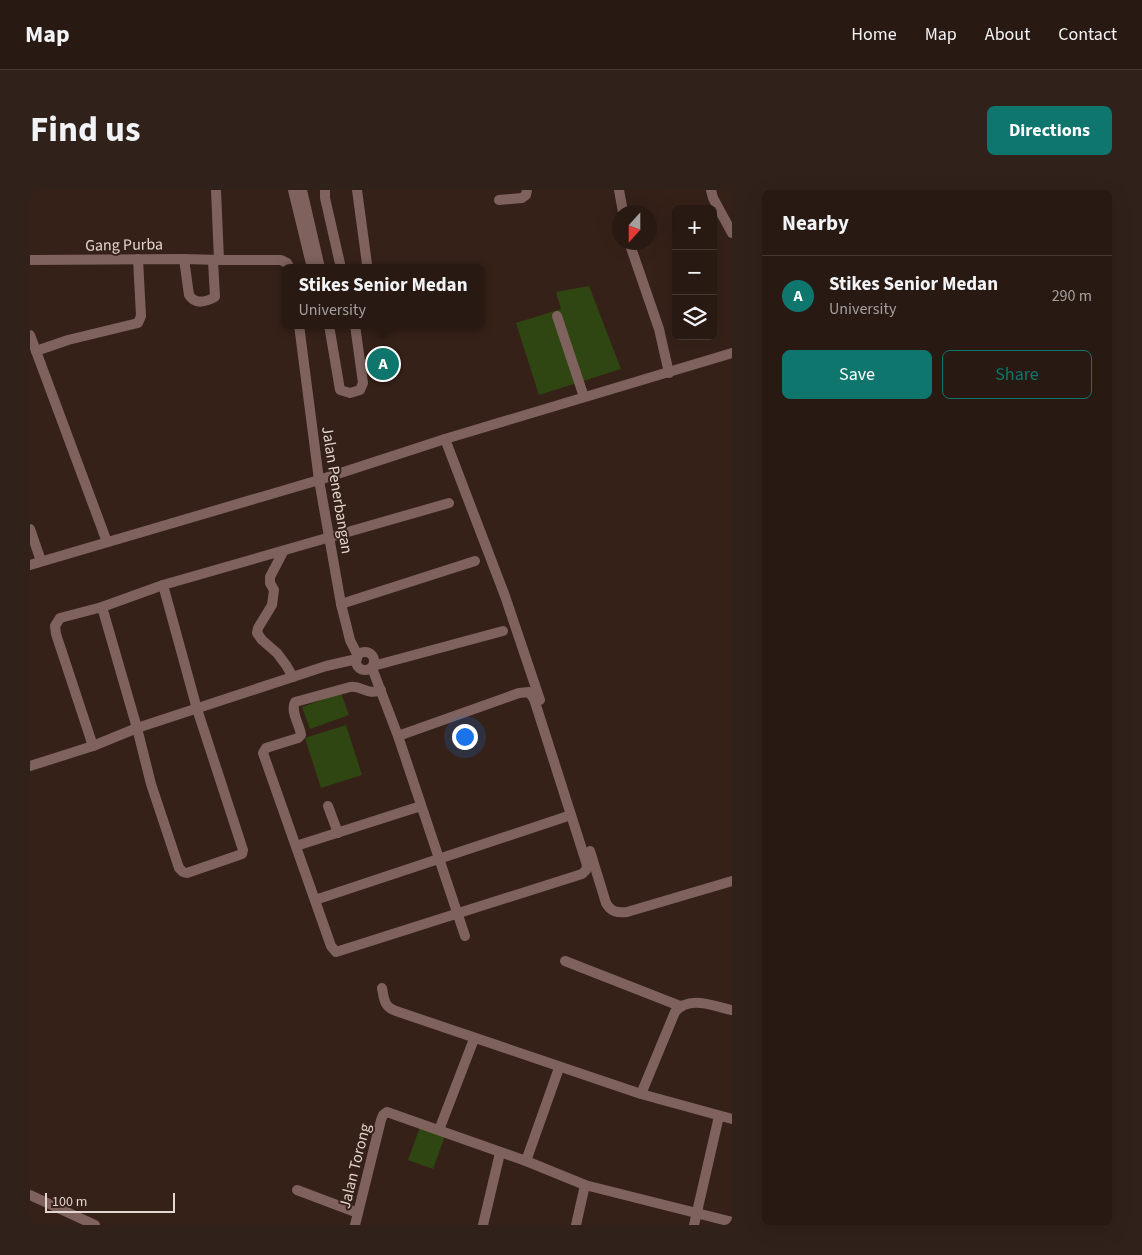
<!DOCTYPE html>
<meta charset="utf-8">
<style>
body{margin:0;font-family:"Source Sans 3",sans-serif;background:#30221b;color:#f1f3f6}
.controls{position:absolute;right:15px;top:15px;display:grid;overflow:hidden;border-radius:8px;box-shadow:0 5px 20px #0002}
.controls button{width:45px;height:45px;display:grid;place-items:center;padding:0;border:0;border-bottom:1px solid #443832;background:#281912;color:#f1f3f6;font:25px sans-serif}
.compass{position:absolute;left:582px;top:15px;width:45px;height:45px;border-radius:50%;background:#281912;box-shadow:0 5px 20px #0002;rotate:201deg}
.scale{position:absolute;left:15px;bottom:12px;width:130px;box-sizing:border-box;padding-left:5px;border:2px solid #e3d5cf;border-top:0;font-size:14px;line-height:18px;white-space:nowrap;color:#e3d5cf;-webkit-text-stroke:4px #352118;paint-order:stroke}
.you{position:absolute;left:434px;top:546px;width:18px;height:18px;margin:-12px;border:4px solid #fff;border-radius:50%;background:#1a73e8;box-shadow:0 0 0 8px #1a73e833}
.badge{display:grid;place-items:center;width:32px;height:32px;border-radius:50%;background:#0f766e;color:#fff;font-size:16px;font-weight:700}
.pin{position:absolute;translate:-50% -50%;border:2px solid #fff;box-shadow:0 1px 5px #0006}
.popup{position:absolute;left:252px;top:74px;width:202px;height:65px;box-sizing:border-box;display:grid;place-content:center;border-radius:8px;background:#281912;filter:drop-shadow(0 1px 4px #0005);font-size:16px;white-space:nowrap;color:#a5a09f}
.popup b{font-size:19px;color:#f1f3f6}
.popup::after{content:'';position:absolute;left:50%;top:100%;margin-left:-10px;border:10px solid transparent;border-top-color:#281912}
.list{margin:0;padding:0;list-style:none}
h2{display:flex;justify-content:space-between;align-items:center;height:65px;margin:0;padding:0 20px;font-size:21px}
h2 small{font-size:16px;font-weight:400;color:#a5a09f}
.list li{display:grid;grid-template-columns:32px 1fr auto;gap:15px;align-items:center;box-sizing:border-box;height:80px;padding:0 20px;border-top:1px solid #443832}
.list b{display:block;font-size:19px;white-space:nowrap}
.list p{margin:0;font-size:16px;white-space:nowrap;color:#a5a09f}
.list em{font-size:16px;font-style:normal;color:#a5a09f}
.actions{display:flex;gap:10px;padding:15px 20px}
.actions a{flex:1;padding:11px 0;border:1px solid #0f766e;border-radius:8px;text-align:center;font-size:18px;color:#0f766e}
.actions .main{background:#0f766e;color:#fff}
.icon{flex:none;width:28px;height:28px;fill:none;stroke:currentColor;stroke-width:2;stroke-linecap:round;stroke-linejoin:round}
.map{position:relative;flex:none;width:702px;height:1035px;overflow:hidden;border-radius:8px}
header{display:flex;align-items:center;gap:30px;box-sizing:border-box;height:70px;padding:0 25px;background:#281912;border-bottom:1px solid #443832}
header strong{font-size:24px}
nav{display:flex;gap:28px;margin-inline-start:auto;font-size:18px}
.intro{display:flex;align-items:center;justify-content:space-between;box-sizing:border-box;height:120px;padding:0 30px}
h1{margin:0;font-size:35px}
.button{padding:12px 22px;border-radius:8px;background:#0f766e;color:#fff;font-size:18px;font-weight:700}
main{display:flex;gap:30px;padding:0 30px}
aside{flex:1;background:#281912;border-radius:8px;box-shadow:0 5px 20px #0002}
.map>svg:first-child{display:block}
.green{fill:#2f4612}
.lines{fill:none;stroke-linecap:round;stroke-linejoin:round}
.minor{stroke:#7f625e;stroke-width:10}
.labels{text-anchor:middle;stroke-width:4;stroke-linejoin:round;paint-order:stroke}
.street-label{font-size:16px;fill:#e3d5cf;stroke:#352118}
</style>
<header>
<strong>Map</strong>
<nav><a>Home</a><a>Map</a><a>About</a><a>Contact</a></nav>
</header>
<div class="intro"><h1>Find us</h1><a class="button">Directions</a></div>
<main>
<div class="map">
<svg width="702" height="1035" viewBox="0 0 702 1035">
<rect width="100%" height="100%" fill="#352118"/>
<g class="green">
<polygon points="559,96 591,179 509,205 486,133 531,119 526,102"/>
<polygon points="311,503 319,525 280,539 272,517"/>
<polygon points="316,535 332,585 291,598 275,548"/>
<polygon points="391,934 416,943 403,979 378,970"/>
</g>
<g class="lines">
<g class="minor">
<polyline points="186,0 189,70 251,70 257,73 260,78"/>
<polyline points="263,0 282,78"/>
<polyline points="272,0 290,78"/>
<polyline points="295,0 295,8 311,78"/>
<polyline points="327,0 337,74 335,78"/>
<polyline points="589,0 593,22"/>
<polyline points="681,0 683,8 702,43"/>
<polyline points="469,10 492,8 496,5 497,0"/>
<polyline points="599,52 629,139 639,183"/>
<path d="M154,69L159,105C165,115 176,112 185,107L183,71"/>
<polyline points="0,70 154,69 189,70"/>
<polyline points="527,126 554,207"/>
<polyline points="269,135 289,290 311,414 320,450 328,466"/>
<polyline points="299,135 310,200 320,203 330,200 333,193 325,135"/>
<polyline points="0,145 77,352"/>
<polyline points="6,161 38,150 108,133 111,126 108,69"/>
<polyline points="415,249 475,406 510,510"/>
<polyline points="0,339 11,371"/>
<polyline points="253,362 240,387 240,393 244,400 242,415 228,438 227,443 232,450 247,463 256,475 263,487"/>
<polyline points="0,375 289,290 415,249 702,163"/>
<polyline points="311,414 445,371"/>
<polyline points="72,417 107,538 121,594 149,678 153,682 157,683 212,664 213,660 167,519 133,395"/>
<circle cx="335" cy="471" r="9"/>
<polyline points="343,476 473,441"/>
<polyline points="342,478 368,546 435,746"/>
<path d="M351,500C337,506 332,495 320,497L265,512C260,522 270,535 271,545L268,548L236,558L233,563L301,756L306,762L552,684L556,680L557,675L504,509L499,502L489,503L368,546"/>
<polyline points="63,556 26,444 25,436 30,428 72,417 133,395 419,313"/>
<polyline points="0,576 63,556 107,538 296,476 327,469"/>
<polyline points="298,616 308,643"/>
<polyline points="266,656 391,616"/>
<path d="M560,661L576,713C581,722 587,723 597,722L702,691"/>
<polyline points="285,710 541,625"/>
<polyline points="535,771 650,816"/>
<path d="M352,798C354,809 354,817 366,821L611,904L702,929"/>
<path d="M611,904L645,822C659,805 683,816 702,820"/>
<polyline points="409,940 444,849"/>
<polyline points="496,971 529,878"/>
<polyline points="267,1000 328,1023"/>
<polyline points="0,1005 65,1035"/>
<polyline points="325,1035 351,930 353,925 357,922 496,971 555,995 702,1032"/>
<polyline points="453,1035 470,963"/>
<polyline points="546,1035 555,995"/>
<polyline points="664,1035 689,926"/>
</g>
</g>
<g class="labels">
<g class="street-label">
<text transform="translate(94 54) rotate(-1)" y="6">Gang Purba</text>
<text transform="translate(308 300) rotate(81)" y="6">Jalan Penerbangan</text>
<text transform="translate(324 976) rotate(-76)" y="6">Jalan Torong</text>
</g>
</g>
</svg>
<div class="controls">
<button>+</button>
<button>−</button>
<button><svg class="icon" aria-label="layers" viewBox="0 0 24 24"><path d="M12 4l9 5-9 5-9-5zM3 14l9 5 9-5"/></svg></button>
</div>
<svg class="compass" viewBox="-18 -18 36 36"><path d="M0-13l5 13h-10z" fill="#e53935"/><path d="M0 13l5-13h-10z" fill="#a5a09f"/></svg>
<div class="scale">100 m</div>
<div class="you"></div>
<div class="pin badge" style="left:353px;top:174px">A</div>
<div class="popup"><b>Stikes Senior Medan</b>University</div>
</div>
<aside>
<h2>Nearby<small></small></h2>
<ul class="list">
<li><span class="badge">A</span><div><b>Stikes Senior Medan</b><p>University</p></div><em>290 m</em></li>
</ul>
<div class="actions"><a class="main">Save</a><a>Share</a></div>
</aside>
</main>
